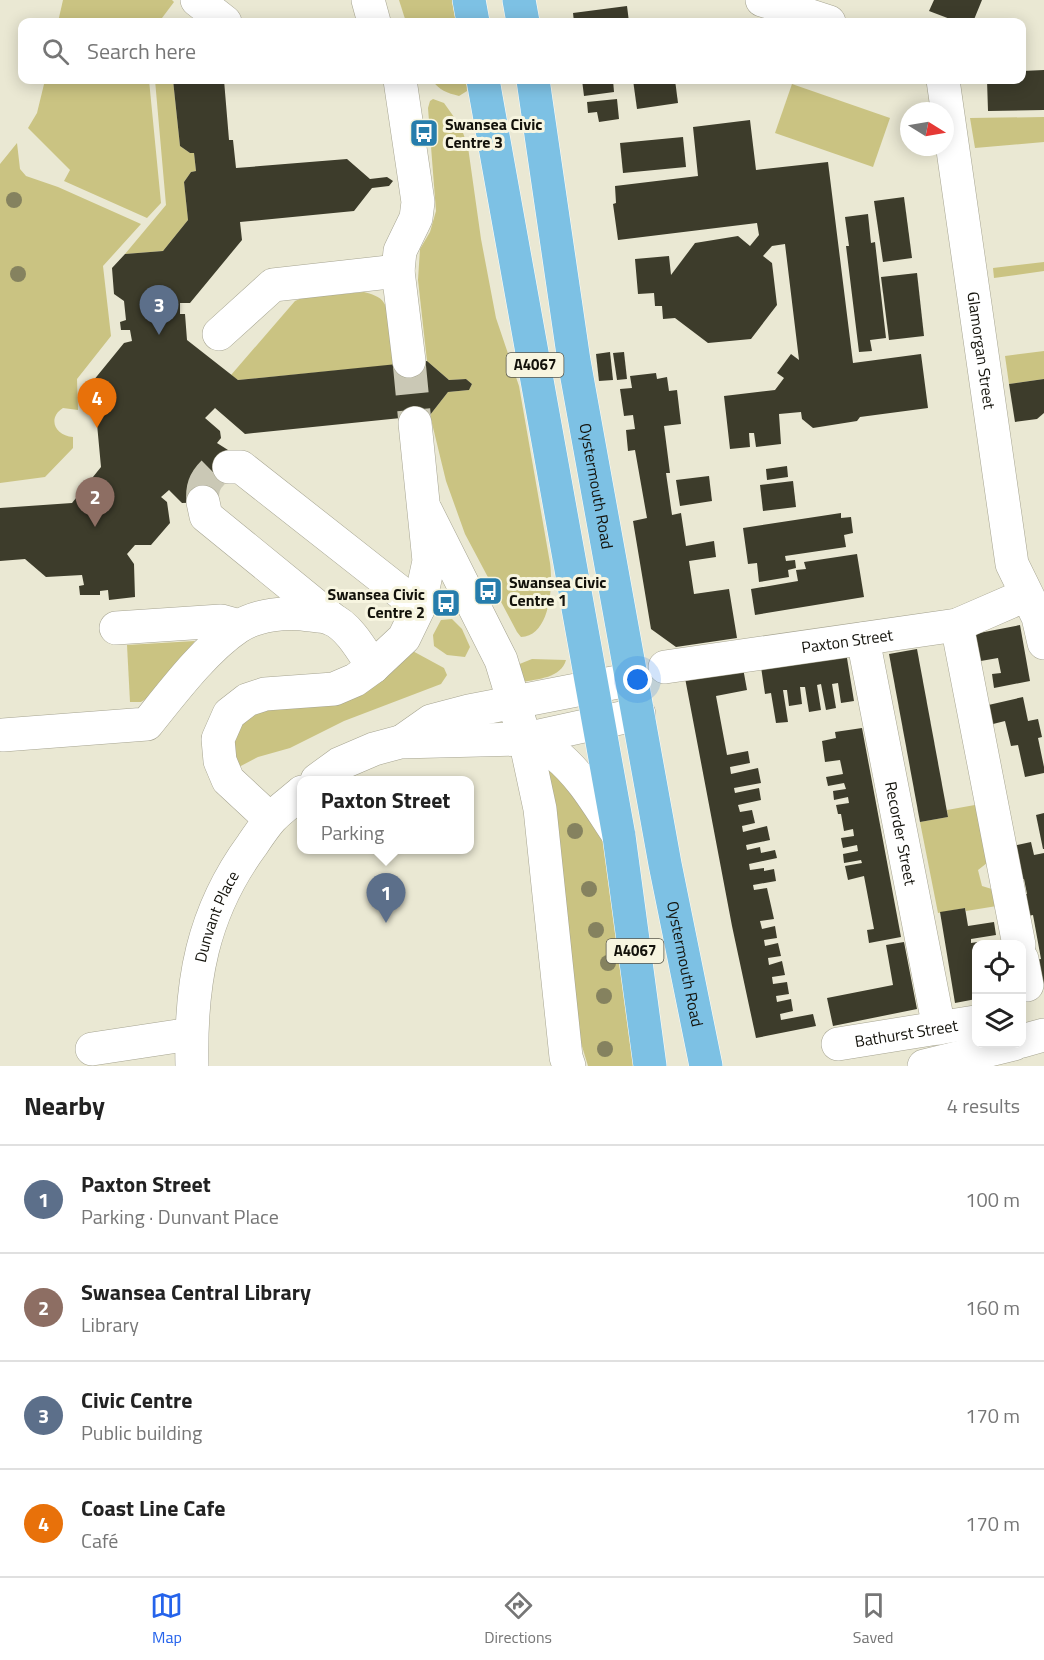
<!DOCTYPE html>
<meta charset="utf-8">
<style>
body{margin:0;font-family:"Titillium Web",sans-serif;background:#f6f6f6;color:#222}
.controls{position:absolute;right:18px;bottom:18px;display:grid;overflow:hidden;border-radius:12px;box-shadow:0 3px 15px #0003}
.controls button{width:54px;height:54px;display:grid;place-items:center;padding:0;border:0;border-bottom:2px solid #e0e0e0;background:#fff;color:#222;font:30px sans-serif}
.compass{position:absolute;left:900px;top:102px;width:54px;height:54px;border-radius:50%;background:#fff;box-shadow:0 3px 15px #0003;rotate:101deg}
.you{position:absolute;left:638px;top:680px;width:21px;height:21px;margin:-15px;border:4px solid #fff;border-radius:50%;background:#1a73e8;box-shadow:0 0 0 9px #1a73e833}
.badge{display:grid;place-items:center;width:39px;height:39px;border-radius:50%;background:#2563eb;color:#fff;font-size:20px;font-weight:700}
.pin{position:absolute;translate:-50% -50px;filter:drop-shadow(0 2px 3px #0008)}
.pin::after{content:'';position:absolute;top:32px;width:21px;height:18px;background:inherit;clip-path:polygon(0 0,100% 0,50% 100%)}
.popup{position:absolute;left:297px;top:776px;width:177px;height:78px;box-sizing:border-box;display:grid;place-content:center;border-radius:12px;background:#fff;filter:drop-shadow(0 2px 4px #0005);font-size:20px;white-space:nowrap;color:#767676}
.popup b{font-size:22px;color:#222}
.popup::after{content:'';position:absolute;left:50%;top:100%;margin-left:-12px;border:12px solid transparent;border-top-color:#fff}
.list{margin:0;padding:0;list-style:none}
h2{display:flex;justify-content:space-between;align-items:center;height:78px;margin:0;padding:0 24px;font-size:26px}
h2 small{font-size:20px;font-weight:400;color:#767676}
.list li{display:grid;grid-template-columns:39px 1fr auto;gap:18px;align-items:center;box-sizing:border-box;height:108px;padding:0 24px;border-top:2px solid #e0e0e0}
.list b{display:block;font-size:22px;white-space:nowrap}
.list p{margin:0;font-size:20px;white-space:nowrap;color:#767676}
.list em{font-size:20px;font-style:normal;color:#767676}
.icon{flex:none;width:33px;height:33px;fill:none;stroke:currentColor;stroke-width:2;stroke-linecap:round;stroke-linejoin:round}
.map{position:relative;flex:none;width:1044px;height:1066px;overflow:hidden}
.search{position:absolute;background:#fff;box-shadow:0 3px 15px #0003;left:18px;right:18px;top:18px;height:66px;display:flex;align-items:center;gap:15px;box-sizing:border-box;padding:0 21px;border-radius:12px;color:#767676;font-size:22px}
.sheet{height:510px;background:#fff}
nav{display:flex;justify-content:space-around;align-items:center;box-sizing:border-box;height:84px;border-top:2px solid #e0e0e0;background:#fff;font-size:16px;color:#767676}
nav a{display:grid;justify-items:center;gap:3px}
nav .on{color:#2563eb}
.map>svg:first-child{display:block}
.green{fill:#cac382}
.building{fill:#3d3c2b}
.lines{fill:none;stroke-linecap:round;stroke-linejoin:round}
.minor-tunnel{stroke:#cac8b5;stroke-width:33;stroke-dasharray:33 16;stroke-linecap:butt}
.minor-casing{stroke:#a6a491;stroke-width:34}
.major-casing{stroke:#fff;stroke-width:34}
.minor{stroke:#fff;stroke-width:33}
.major{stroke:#7dc1e4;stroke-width:33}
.tree{fill:#85825f}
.labels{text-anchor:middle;stroke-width:6;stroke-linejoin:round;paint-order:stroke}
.shield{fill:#f7f5e0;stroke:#57564b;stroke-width:1.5}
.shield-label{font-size:15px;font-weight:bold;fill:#13120b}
.poi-label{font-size:16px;font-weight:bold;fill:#13120b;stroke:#f7f5e0;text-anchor:start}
.street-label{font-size:16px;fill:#13120b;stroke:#f7f5e0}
</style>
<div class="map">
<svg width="1044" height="1066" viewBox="0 0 1044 1066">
<rect width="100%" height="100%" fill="#eae8d3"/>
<g class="green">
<polygon points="63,0 172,0 174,2 159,22 58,22"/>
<polygon points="399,0 452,0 456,22 406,22"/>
<polygon points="45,80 149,80 161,203 147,218 64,181 70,170 28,128 37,113"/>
<polygon points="155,80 173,80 180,146 190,153 194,153 196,171 191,172 184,182 188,220 163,251 125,254 166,205"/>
<path d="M432,80H466L467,91L459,96C447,93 439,90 432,80Z"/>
<polygon points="792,84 890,118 873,167 775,133"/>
<path d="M433,99L444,103L454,117L462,130L468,147L481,239L496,318L519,386L550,563C553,584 551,636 521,637L517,632L465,534L446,481L430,415L448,392L469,390L472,384L466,379L449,380L427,361L418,280L420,249L430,232L436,211L428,108L430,101Z"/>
<polygon points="1044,117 1044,142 975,148 970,118"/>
<path d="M17,143L20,169L26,176L58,187L141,224L103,266L111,336L77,379L78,410L63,408C47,418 55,436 73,437V448L45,477L0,483V164Z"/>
<polygon points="1044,262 1044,271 994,278 993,268"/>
<path d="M364,292C371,294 380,296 384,303C393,316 392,349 394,365L238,380L231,375L295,301L302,298Z"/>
<polygon points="1044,351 1044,379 1009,384 1005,356"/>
<polygon points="452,619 462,629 470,647 465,657 447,655 434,646 433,635 441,620"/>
<polygon points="195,641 149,697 141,702 130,702 127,645"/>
<path d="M409,649L444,668L447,675L441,684L344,721L290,748L258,757L237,768C229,744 232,736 248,716Z"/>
<path d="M532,659L566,660C561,678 538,679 522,682L517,665Z"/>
<polygon points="545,764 558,772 600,830 613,864 641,1066 588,1066 581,1043 554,795"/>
<polygon points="986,803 987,863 978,870 982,886 995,890 1003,905 966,911 965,908 938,913 920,822 948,817 947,810"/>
</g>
<g class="building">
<polygon points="934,0 982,0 973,22 958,22 929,11"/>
<polygon points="627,6 629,22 574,22 573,13"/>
<polygon points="1044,70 1044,110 988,111 987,80 1022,80 1022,71"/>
<polygon points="173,80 224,80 229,140 233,140 236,168 347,159 370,179 387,177 393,181 389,186 372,188 354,211 240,222 242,240 190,303 180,303 180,314 185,314 187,340 238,380 427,361 449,380 466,379 472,384 469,390 448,392 430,415 245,434 215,408 205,418 220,431 221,438 217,443 228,450 230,475 209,502 182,503 169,490 161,497 167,502 170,523 151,545 135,545 127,554 134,564 135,597 109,600 108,590 100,591 100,595 80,595 79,586 84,585 82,575 46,577 25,559 0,561 0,508 72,503 101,467 93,381 124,343 132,341 130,330 121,330 120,322 126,320 124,301 114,294 112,268 125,254 163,251 188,220 184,182 191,172 196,171 194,153 190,153 180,146"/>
<polygon points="582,80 613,80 614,92 584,96"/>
<polygon points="633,80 675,80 678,103 637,109"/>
<polygon points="617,99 619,119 599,122 597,112 588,113 587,102"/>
<polygon points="750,120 756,170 828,162 853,363 921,354 928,408 860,417 857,421 813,428 802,419 801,412 779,414 781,444 756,447 754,433 749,433 750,447 730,449 724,396 775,390 784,378 777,373 791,354 799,360 785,244 772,246 763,256 772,263 777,305 751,339 708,343 675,318 663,319 662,306 655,306 654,293 638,294 635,259 669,256 671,275 695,243 738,236 750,246 759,235 757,223 618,240 613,204 616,203 615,186 698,176 693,127"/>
<polygon points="683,137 686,167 623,173 620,143"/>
<polygon points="904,197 912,258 883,262 874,201"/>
<polygon points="868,214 871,243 875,242 886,338 870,340 872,351 859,352 846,246 849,246 845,217"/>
<polygon points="917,273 924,336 889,340 881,277"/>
<polygon points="610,352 613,380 599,381 596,354"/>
<polygon points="624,352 627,379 617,380 613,353"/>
<polygon points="656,373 657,379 667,377 669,391 677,390 681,424 664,426 670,473 666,473 672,515 681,513 686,546 714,541 716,557 689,561 694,594 729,589 737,638 676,647 651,629 633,521 647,518 635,450 628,451 626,430 635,429 633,415 624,416 620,389 632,388 630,376"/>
<polygon points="1044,379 1044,413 1037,419 1015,422 1009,384"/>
<polygon points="787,466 788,477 767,480 766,469"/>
<polygon points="709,476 712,501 680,506 676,480"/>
<polygon points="793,481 796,507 763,511 760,485"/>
<polygon points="841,513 841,518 851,517 853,533 844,535 846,547 785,556 786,561 795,560 796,568 788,570 789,577 759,582 757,563 748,564 743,528"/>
<polygon points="857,554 864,597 755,615 751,589 798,581 796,570 806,569 804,562"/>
<polygon points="1020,625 1030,681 994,688 992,674 1001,673 998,658 975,662 969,635"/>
<polygon points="917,649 948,817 920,822 889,654"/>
<polygon points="846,652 854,701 841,703 838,683 832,684 836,708 826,710 821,684 817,685 821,710 809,712 805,687 800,687 802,704 789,706 787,690 783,690 788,722 776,723 771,693 765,694 761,667"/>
<polygon points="743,668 747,690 716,696 727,755 748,751 750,763 730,767 731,774 758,768 761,783 734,788 735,793 759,788 761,800 738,805 740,812 752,810 755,823 742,826 743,832 767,826 770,840 746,845 747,850 760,847 761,853 775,850 777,858 749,864 750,870 764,868 764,871 774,869 776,881 753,885 754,890 767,888 774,919 760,921 762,929 775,926 777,938 764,940 765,946 778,943 781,956 768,958 769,965 782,961 785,975 772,977 773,984 787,982 789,994 776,996 777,1002 791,999 793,1011 780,1014 781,1020 813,1014 816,1026 756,1038 732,926 685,678"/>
<polygon points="1023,697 1028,721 1038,719 1042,737 1038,738 1044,767 1044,773 1025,777 1018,745 1011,746 1005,721 989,725 984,706"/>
<polygon points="862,728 901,937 869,943 867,930 874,929 864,876 848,880 845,866 862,863 861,860 844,863 843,854 858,851 857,845 843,848 841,838 854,836 853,829 844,831 841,814 838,814 836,805 849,803 848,797 834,800 833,791 846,789 844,783 828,786 826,777 843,774 840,760 825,762 822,741 836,738 835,732"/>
<polygon points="1044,813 1044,849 1043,849 1036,815"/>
<polygon points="1031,842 1034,855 1044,853 1044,985 1039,986 1034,960 1041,959 1033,915 1028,916 1024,894 1027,894 1024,879 1020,879 1013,846"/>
<polygon points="965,908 968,926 994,922 996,935 971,939 971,943 984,941 984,945 976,945 976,999 955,1003 940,912"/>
<polygon points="904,942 917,1009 833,1026 827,998 893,985 886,945"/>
</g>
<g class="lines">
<g class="minor-tunnel">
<polyline points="409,361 415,423"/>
<path d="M203,502C201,486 206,478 219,467H229"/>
</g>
<g class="minor-casing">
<g id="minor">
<polyline points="197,0 225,22"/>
<polyline points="368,0 374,22"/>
<polyline points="762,0 829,22"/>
<polyline points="400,80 418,202 416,218 400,251 398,271 409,361"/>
<path id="s1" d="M943,80L1012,564L1038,617L1044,643"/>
<polyline points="219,334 273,285 398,271"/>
<polyline points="229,467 241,467 419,607"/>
<polyline points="203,502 206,516 331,618"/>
<polyline points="426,511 501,660 525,739 540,809 566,1057 569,1066"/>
<polyline points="957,625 1019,945"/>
<polyline points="116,628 221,621 239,626"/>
<path id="s2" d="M863,639L939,1028"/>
<path id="s3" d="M665,667L957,625L1026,595"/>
<path d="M3,735L147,724C172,693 205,649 238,627C256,615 288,611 309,615C316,616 325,616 331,619C349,626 363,652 373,667"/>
<path d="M525,739C535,744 547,748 555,754C582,775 600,808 619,836"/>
<polyline points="404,740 431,721 469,711 633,679"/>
<polyline points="317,780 339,764 374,749 400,742 525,739 639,714"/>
<polyline points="270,819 228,780 220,761 218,739 229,714 247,700 265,694 334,689 355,680 373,667 404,638 419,607 429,561 415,423"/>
<polyline points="1022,959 1027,985"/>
<polyline points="1022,1041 1044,1035"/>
<path id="s4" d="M838,1044L975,1022"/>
<polyline points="92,1049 191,1034"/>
<path id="s5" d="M192,1066C190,983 202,913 252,845C258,836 264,827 271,819C280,809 292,801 302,792"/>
<polyline points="924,1066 1014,1044"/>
</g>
</g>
<g class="major-casing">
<g id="major">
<polyline points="469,0 473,22"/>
<polyline points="519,0 523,22"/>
<polyline points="483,80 619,836 650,1066"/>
<path id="s6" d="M533,80L574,361L665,864L706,1066"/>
</g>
</g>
<use href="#minor" class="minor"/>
<use href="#major" class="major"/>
</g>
<g class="tree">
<circle cx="14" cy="200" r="8"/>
<circle cx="18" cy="274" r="8"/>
<circle cx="575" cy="831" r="8"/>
<circle cx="589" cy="889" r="8"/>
<circle cx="596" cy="930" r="8"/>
<circle cx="608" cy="963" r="8"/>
<circle cx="604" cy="996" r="8"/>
<circle cx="605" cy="1049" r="8"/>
</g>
<defs>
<g id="bus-square" transform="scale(1.5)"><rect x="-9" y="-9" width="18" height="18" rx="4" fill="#267dac" stroke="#f7f5e0"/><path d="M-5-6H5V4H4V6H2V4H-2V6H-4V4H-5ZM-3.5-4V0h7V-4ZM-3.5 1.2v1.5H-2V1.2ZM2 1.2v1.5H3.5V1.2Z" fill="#fff"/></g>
</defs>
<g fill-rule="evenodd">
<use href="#bus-square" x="424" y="133"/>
<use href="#bus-square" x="488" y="591"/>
<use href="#bus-square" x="446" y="603"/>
</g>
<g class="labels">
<g class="shield">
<rect x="506.5" y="353" width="57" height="24" rx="4.5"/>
<rect x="606.5" y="939" width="57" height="24" rx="4.5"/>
</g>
<g class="shield-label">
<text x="535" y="370">A4067</text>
<text x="635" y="956">A4067</text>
</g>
<g class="poi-label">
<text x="445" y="130">Swansea Civic<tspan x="445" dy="18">Centre 3</tspan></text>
<text x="509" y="588">Swansea Civic<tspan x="509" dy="18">Centre 1</tspan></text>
<text x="425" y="600" text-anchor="end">Swansea Civic<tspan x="425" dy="18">Centre 2</tspan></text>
</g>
<g class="street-label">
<text dy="6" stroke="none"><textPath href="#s1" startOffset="273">Glamorgan Street</textPath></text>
<text dy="6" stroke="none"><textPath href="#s6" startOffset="411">Oystermouth Road</textPath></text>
<text dy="6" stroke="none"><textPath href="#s3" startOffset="184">Paxton Street</textPath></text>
<text dy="6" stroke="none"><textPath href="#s2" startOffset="198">Recorder Street</textPath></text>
<text dy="6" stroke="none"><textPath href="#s5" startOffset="153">Dunvant Place</textPath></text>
<text dy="6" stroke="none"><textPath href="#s6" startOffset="897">Oystermouth Road</textPath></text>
<text dy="6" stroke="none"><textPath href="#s4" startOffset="69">Bathurst Street</textPath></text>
</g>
</g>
</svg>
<div class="controls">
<button><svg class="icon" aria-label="locate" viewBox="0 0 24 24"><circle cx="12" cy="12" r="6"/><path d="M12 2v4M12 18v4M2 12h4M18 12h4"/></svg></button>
<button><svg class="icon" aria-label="layers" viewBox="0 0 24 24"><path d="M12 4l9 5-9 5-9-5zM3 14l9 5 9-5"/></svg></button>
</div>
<svg class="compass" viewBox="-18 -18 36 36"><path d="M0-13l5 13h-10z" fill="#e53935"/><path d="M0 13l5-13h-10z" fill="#767676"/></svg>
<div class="you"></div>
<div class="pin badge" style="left:386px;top:923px;background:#5c6f8a">1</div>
<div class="popup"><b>Paxton Street</b>Parking</div>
<div class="pin badge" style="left:95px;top:527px;background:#8d6e63">2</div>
<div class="pin badge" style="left:159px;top:335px;background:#5c6f8a">3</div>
<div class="pin badge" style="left:97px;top:428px;background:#e8710a">4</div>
<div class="search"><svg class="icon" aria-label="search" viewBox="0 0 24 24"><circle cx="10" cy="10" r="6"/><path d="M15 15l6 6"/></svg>Search here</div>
</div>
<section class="sheet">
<h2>Nearby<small>4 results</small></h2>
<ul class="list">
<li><span class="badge" style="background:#5c6f8a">1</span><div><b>Paxton Street</b><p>Parking · Dunvant Place</p></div><em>100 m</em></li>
<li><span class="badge" style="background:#8d6e63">2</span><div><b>Swansea Central Library</b><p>Library</p></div><em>160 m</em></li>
<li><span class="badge" style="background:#5c6f8a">3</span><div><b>Civic Centre</b><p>Public building</p></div><em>170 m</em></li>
<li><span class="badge" style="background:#e8710a">4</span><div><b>Coast Line Cafe</b><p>Café</p></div><em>170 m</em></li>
</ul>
</section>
<nav>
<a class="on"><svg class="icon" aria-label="map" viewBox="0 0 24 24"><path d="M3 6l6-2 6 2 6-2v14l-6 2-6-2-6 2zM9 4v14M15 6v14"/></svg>Map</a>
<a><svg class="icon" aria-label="directions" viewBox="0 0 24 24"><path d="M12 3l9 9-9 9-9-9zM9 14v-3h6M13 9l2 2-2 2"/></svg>Directions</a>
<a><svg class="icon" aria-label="saved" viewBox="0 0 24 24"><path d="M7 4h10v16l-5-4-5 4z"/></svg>Saved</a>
</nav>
